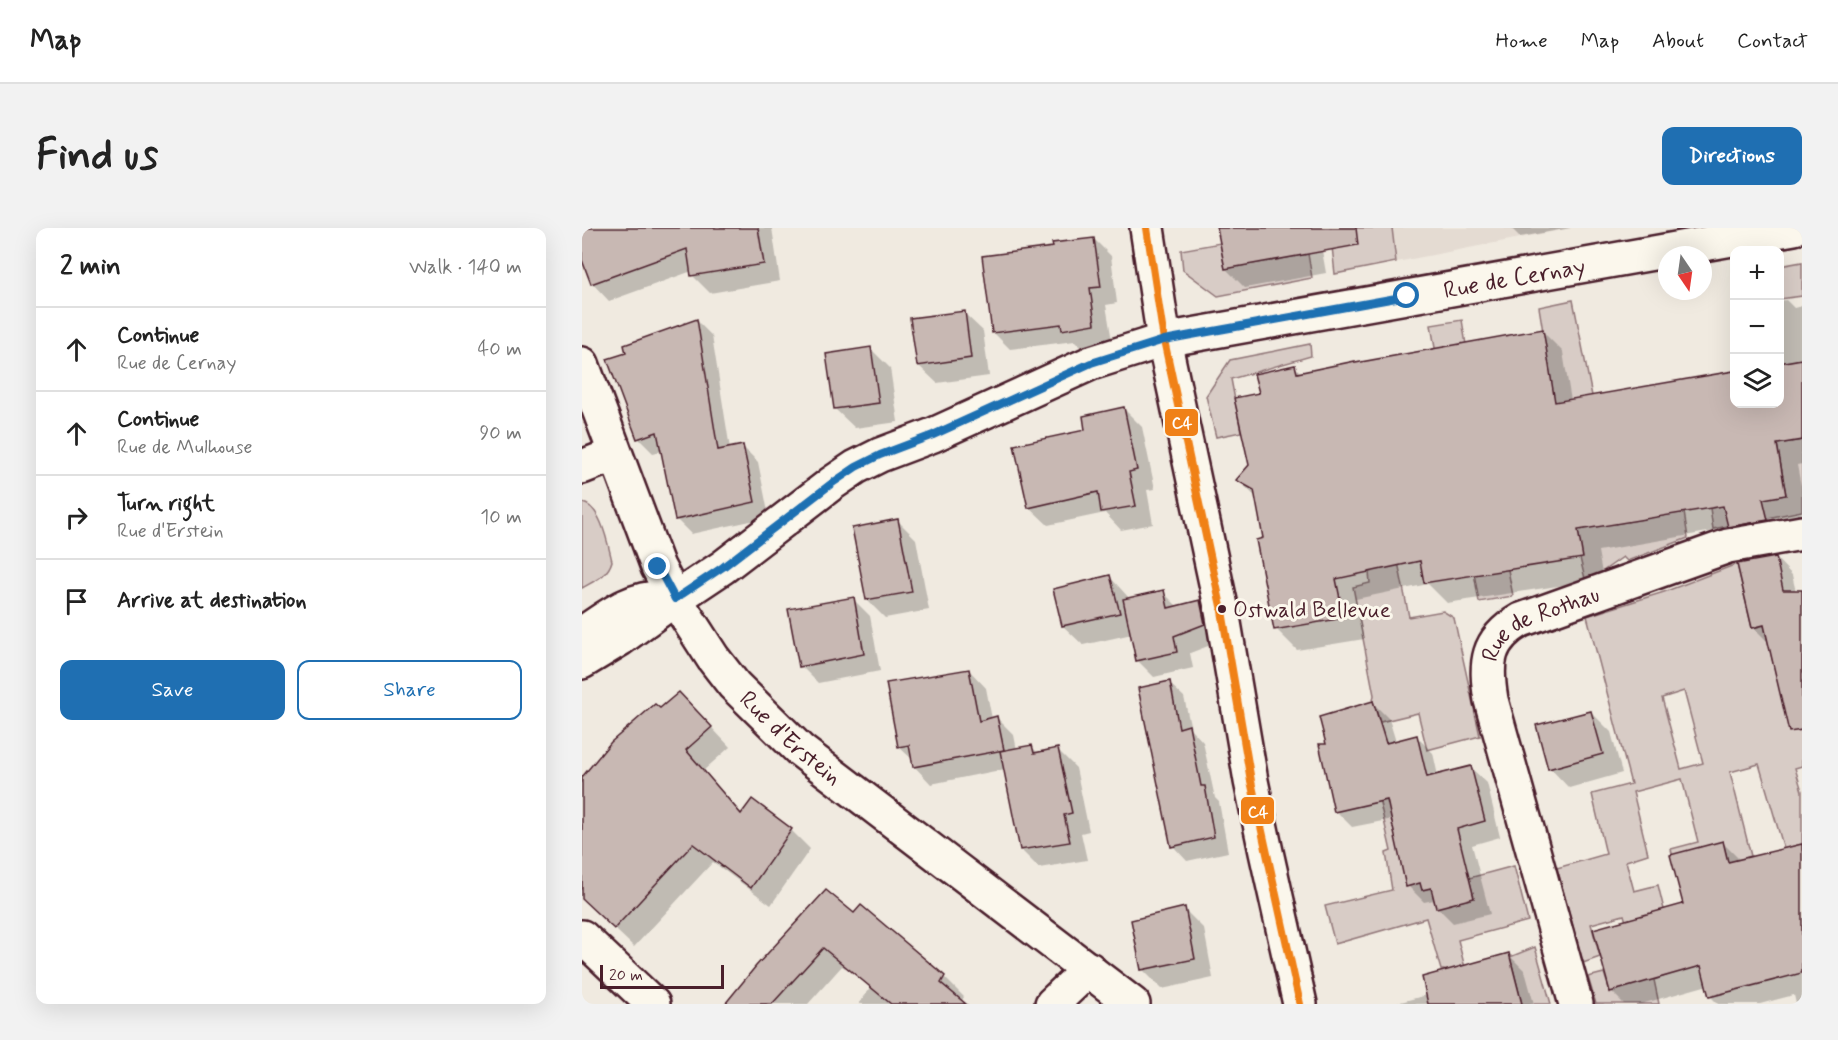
<!DOCTYPE html>
<meta charset="utf-8">
<style>
body{margin:0;font-family:Mynerve,sans-serif;background:#f2f2f2;color:#222}
.controls{position:absolute;right:18px;top:18px;display:grid;overflow:hidden;border-radius:12px;box-shadow:0 6px 24px #0002}
.controls button{width:54px;height:54px;display:grid;place-items:center;padding:0;border:0;border-bottom:2px solid #e0e0e0;background:#fff;color:#222;font:30px sans-serif}
.compass{position:absolute;left:1076px;top:18px;width:54px;height:54px;border-radius:50%;background:#fff;box-shadow:0 6px 24px #0002;rotate:167deg}
.scale{position:absolute;left:18px;bottom:15px;width:124px;box-sizing:border-box;padding-left:6px;border:3px solid #4a1f2b;border-top:0;font-size:16px;line-height:21px;white-space:nowrap;color:#4a1f2b;-webkit-text-stroke:4px #fbf7ec;paint-order:stroke}
.stop{position:absolute;width:18px;height:18px;margin:-14px;border:4px solid #1f6fb2;border-radius:50%;background:#fff}
.stop.end{background:#1f6fb2;border-color:#fff;box-shadow:0 2px 6px #0008}
.list{margin:0;padding:0;list-style:none}
h2{display:flex;justify-content:space-between;align-items:center;height:78px;margin:0;padding:0 24px;font-size:26px}
h2 small{font-size:20px;font-weight:400;color:#767676}
.list li{display:grid;grid-template-columns:39px 1fr auto;gap:18px;align-items:center;box-sizing:border-box;height:84px;padding:0 24px;border-top:2px solid #e0e0e0}
.list b{display:block;font-size:22px;white-space:nowrap}
.list p{margin:0;font-size:20px;white-space:nowrap;color:#767676}
.list em{font-size:20px;font-style:normal;color:#767676}
.actions{display:flex;gap:12px;padding:18px 24px}
.actions a{flex:1;padding:14px 0;border:2px solid #1f6fb2;border-radius:12px;text-align:center;font-size:21px;color:#1f6fb2}
.actions .main{background:#1f6fb2;color:#fff}
.icon{flex:none;width:33px;height:33px;fill:none;stroke:currentColor;stroke-width:2;stroke-linecap:round;stroke-linejoin:round}
.map{position:relative;flex:none;width:1220px;height:776px;overflow:hidden;border-radius:12px}
header{display:flex;align-items:center;gap:36px;box-sizing:border-box;height:84px;padding:0 30px;background:#fff;border-bottom:2px solid #e0e0e0}
header strong{font-size:28px}
nav{display:flex;gap:33px;margin-inline-start:auto;font-size:21px}
.intro{display:flex;align-items:center;justify-content:space-between;box-sizing:border-box;height:144px;padding:0 36px}
h1{margin:0;font-size:42px}
.button{padding:15px 27px;border-radius:12px;background:#1f6fb2;color:#fff;font-size:21px;font-weight:700}
main{display:flex;gap:36px;padding:0 36px}
aside{flex:1;background:#fff;border-radius:12px;box-shadow:0 6px 24px #0002}
.map>svg:first-child{display:block}
.built{fill:#e4dbd2}
.green{fill:#d8ccc6;stroke:#917678;stroke-width:1.5;fill-rule:evenodd}
.shadow{fill:#0003}
.building{fill:#c8b8b3;stroke:#4a1f2b;stroke-width:1.5}
.lines{fill:none;stroke-linecap:round;stroke-linejoin:round}
.minor-casing{stroke:#4a1f2b;stroke-width:38}
.tertiary-casing{stroke:#4a1f2b;stroke-width:38}
.minor{stroke:#fbf7ec;stroke-width:33}
.tertiary{stroke:#fbf7ec;stroke-width:33}
.bus-1-casing{stroke:#fbf7ec;stroke-width:12}
.bus-1{stroke:#f08118;stroke-width:8}
.route{stroke:#1f6fb2;stroke-width:8}
.bus-dot{fill:#4a1f2b;stroke:#fbf7ec;stroke-width:2}
.labels{text-anchor:middle;stroke-width:6;stroke-linejoin:round;paint-order:stroke}
.bus-label{font-size:22px;fill:#4a1f2b;stroke:#fbf7ec;text-anchor:start}
.street-label{font-size:24px;fill:#4a1f2b;stroke:#fbf7ec}
.line-badge{stroke:#fbf7ec;stroke-width:2}
.badge-label{font-size:16px;text-anchor:middle;font-weight:bold;fill:#fff}
</style>
<header>
<strong>Map</strong>
<nav><a>Home</a><a>Map</a><a>About</a><a>Contact</a></nav>
</header>
<div class="intro"><h1>Find us</h1><a class="button">Directions</a></div>
<main>
<aside>
<h2>2 min<small>Walk · 140 m</small></h2>
<ul class="list">
<li><svg class="icon" aria-label="ahead" viewBox="0 0 24 24"><path d="M12 20V5M6 11l6-6 6 6"/></svg><div><b>Continue</b><p>Rue de Cernay</p></div><em>40 m</em></li>
<li><svg class="icon" aria-label="ahead" viewBox="0 0 24 24"><path d="M12 20V5M6 11l6-6 6 6"/></svg><div><b>Continue</b><p>Rue de Mulhouse</p></div><em>90 m</em></li>
<li><svg class="icon" aria-label="right" viewBox="0 0 24 24"><path d="M7 20v-9h11M14 6l5 5-5 5"/></svg><div><b>Turn right</b><p>Rue d'Erstein</p></div><em>10 m</em></li>
<li><svg class="icon" aria-label="arrive" viewBox="0 0 24 24"><path d="M6 21V4h12l-3 4 3 4H6"/></svg><div><b>Arrive at destination</b></div></li>
</ul>
<div class="actions"><a class="main">Save</a><a>Share</a></div>
</aside>
<div class="map">
<svg width="1220" height="776" viewBox="0 0 1220 776">
<rect width="100%" height="100%" fill="#f0eae0"/>
<filter id="ink" filterUnits="userSpaceOnUse"><feTurbulence type="fractalNoise" baseFrequency=".0167" numOctaves="2"/><feDisplacementMap in="SourceGraphic" scale="12" xChannelSelector="R" yChannelSelector="G"/><feConvolveMatrix kernelMatrix="1 2 1 2 8 2 1 2 1" color-interpolation-filters="sRGB"/></filter>
<g filter="url(#ink)">
<polygon class="built" points="748,0 989,0 753,46"/>
<g class="green">
<polygon points="748,0 810,0 814,34 753,46"/>
<polygon points="638,15 643,41 726,26 730,50 636,68 601,42 599,22"/>
<polygon points="1220,34 1220,68 1198,71 1198,38"/>
<polygon points="991,72 1010,168 1032,296 1102,284 1106,310 1045,333 1041,329 1004,355 998,330 1000,330 917,295 931,368 897,374 873,235 975,189 957,79"/>
<polygon points="880,92 894,178 864,183 849,97"/>
<polygon points="728,116 729,128 649,151 659,204 634,209 624,168 648,132"/>
<polygon points="1220,212 1220,283 1131,301 1128,280 1204,267 1195,216"/>
<path d="M0,275C19,277 26,317 30,333C26,348 12,353 0,360Z"/>
<polygon points="807,289 827,389 861,383 872,390 898,508 845,522 836,485 798,494 791,473 792,467 771,359 788,355 787,344"/>
<path d="M1155,336L1170,400L1182,397L1202,480L1220,476V538L1213,540L1220,563V616L1202,621L1177,536L1148,544L1169,628L1146,635L1141,614L1093,639L1089,621L1116,614L1100,551L1051,564L1066,626L1044,633L1052,663L1076,657L1097,743L1072,752L1077,776H1014L1006,749L1022,745L1028,764L1046,700L1042,687L1009,696L1018,729L1001,735L975,640L1024,626L1010,566L1049,556L1005,388L1082,364ZM1102,463L1121,535L1099,541L1080,470Z"/>
<polygon points="782,505 849,660 854,679 892,670 887,650 932,638 946,693 876,712 892,776 870,776 862,742 859,742 844,690 753,716 743,678 810,662 804,625 809,623"/>
<polygon points="953,719 969,776 940,776 928,729"/>
</g>
<g class="shadow">
<polygon points="0,0 190,0 198,53 128,65 110,47 110,43 27,73 10,55 0,28"/>
<polygon points="637,0 736,0 744,45 663,60 644,41"/>
<polygon points="929,0 989,0 938,9"/>
<polygon points="512,11 529,28 535,75 524,77 530,113 498,118 493,113 428,121 411,104"/>
<polygon points="1204,72 1212,80 1220,78 1220,236 1215,237 1220,263 1220,288 1201,291 1206,312 1168,319 1149,300 1016,323 1021,351 865,375 846,356 774,371 782,411 715,422 694,401 683,311 675,270 656,252 668,237 679,166 713,139 719,145 960,103 981,124 989,173 1152,145 1152,176 1198,176 1198,73"/>
<polygon points="382,85 401,103 407,148 355,155 336,137"/>
<polygon points="115,93 130,108 148,221 161,219 176,234 187,289 109,306 94,291 80,223 71,225 56,210"/>
<polygon points="289,121 308,140 316,194 273,200 253,181"/>
<polygon points="542,181 560,199 573,261 565,262 571,296 539,302 523,285 466,297 447,279 505,203"/>
<polygon points="316,293 334,311 347,382 303,390 285,372 272,301"/>
<polygon points="1194,330 1210,347 1214,364 1188,416 1171,399"/>
<polygon points="528,349 548,371 581,364 596,379 618,374 635,391 639,413 608,425 611,440 572,449 555,432 550,406 501,417 481,398"/>
<polygon points="271,371 288,388 298,443 236,455 219,438"/>
<polygon points="387,442 404,460 410,491 415,490 432,507 435,522 450,519 457,526 476,522 494,540 507,603 499,605 505,632 457,640 439,622 423,541 349,556 332,538 331,532 317,519"/>
<polygon points="587,455 602,469 609,501 621,514 633,570 637,574 646,624 605,633 591,618"/>
<polygon points="791,475 807,491 814,514 835,509 851,525 856,548 888,539 905,555 918,609 890,617 908,686 871,695 855,679 852,672 842,674 826,658 811,591 770,599 754,583 746,517"/>
<polygon points="78,482 116,485 148,519 122,542 161,587 209,602 228,621 189,677 131,634 52,719 0,670 0,552"/>
<polygon points="1009,484 1029,504 1040,545 987,560 968,540"/>
<polygon points="1141,615 1158,632 1220,617 1220,776 1214,776 1212,767 1178,776 1136,776 1128,768 1126,757 1059,776 1042,776 1029,763 1103,677"/>
<polygon points="244,664 294,708 263,740 260,738 226,776 142,776"/>
<polygon points="602,681 622,701 631,750 580,761 560,741"/>
<polygon points="321,715 362,749 382,769 379,774 381,776 277,776"/>
<polygon points="926,726 943,743 952,776 811,776 845,767"/>
</g>
<g class="building">
<polygon points="0,0 176,0 182,36 109,48 105,21 9,56 0,32"/>
<polygon points="635,0 774,0 776,17 643,41"/>
<polygon points="512,10 519,59 508,60 513,96 480,102 479,96 410,105 400,28 471,19 470,15"/>
<polygon points="383,83 389,130 335,138 328,90"/>
<polygon points="115,91 136,222 161,217 173,274 93,292 75,204 55,211 25,131 44,125 42,117"/>
<polygon points="961,101 973,174 1152,143 1152,176 1197,176 1197,135 1220,131 1220,212 1195,216 1204,267 1181,271 1186,292 1146,299 1141,278 996,302 1001,330 842,355 838,333 754,351 762,390 692,402 674,312 681,310 672,262 654,252 667,237 652,170 677,165 672,146 713,137 715,145 773,133 773,135"/>
<polygon points="289,119 297,175 252,181 244,126"/>
<polygon points="542,179 555,242 547,244 554,278 519,284 516,264 446,280 432,217 503,202 501,188"/>
<polygon points="316,291 330,364 284,372 270,300"/>
<polygon points="1194,329 1201,362 1220,362 1220,502 1207,504 1182,397 1170,400 1155,336"/>
<polygon points="528,347 538,385 480,398 471,361"/>
<polygon points="582,362 586,380 618,372 623,396 592,408 595,424 554,433 541,371"/>
<polygon points="272,369 282,426 217,439 206,381"/>
<polygon points="387,441 397,493 415,488 422,522 331,539 327,517 316,519 304,455"/>
<polygon points="588,453 597,500 607,497 619,558 623,558 632,609 589,619 556,460"/>
<polygon points="97,464 130,499 104,522 159,586 170,571 210,601 169,660 111,616 32,701 0,671 0,549 29,514 73,476 78,480"/>
<polygon points="791,473 804,515 835,507 845,549 889,538 903,593 875,601 892,670 854,680 849,660 840,662 838,655 824,659 805,572 752,584 737,516 744,516 737,489"/>
<polygon points="1009,483 1021,526 966,541 954,497"/>
<polygon points="450,517 452,525 476,520 490,585 482,587 488,614 438,622 418,523"/>
<polygon points="1141,613 1146,634 1220,616 1220,745 1127,769 1119,738 1028,764 1011,701 1101,676 1088,627"/>
<polygon points="244,662 272,685 279,677 363,748 359,755 384,776 309,776 241,720 190,776 143,776 174,738"/>
<polygon points="603,679 613,731 559,742 549,692"/>
<polygon points="927,725 940,776 846,776 840,749"/>
</g>
<g class="lines">
<g class="minor-casing">
<g id="minor">
<path id="s1" d="M0,136L76,339L93,371L131,430L152,457L218,522L551,776"/>
<polyline points="0,239 33,226"/>
<path d="M0,406C26,388 52,367 85,370"/>
<path id="s2" d="M0,434L38,411L93,371L141,339L249,256L274,239L298,227L351,207L509,135L582,112L1212,0"/>
<polyline points="0,709 71,776"/>
<polyline points="470,776 507,741"/>
<path id="s3" d="M994,776L909,472C903,435 904,412 939,392L1146,318L1220,305"/>
</g>
</g>
<g class="tertiary-casing">
<polyline id="tertiary" points="565,0 582,112 640,383 669,553 684,624 718,776"/>
</g>
<use href="#minor" class="minor"/>
<use href="#tertiary" class="tertiary"/>
<g class="bus-1-casing">
<polyline id="bus-1" points="565,0 582,112 640,383 669,553 718,776"/>
</g>
<use href="#bus-1" class="bus-1"/>
</g>
</g>
<g class="lines" filter="url(#ink)">
<polyline class="route" points="76,339 93,371 141,339 249,256 274,239 298,227 351,207 509,135 582,112 825,68"/>
</g>
<circle class="bus-dot" cx="640" cy="381" r="5"/>
<g class="labels">
<g class="bus-label">
<text x="651" y="389">Ostwald Bellevue</text>
</g>
<g class="street-label">
<text dy="8" stroke="none"><textPath href="#s2" startOffset="1026">Rue de Cernay</textPath></text>
<text dy="8" stroke="none"><textPath href="#s3" startOffset="423">Rue de Rothau</textPath></text>
<text dy="8" stroke="none"><textPath href="#s1" startOffset="435">Rue d'Erstein</textPath></text>
</g>
</g>
<g class="line-badge">
<rect x="582" y="180" width="35" height="29" rx="6" fill="#f08118"/>
<rect x="658" y="568" width="35" height="29" rx="6" fill="#f08118"/>
</g>
<g class="badge-label">
<text x="600" y="200">C4</text>
<text x="676" y="589">C4</text>
</g>
</svg>
<div class="controls">
<button>+</button>
<button>−</button>
<button><svg class="icon" aria-label="layers" viewBox="0 0 24 24"><path d="M12 4l9 5-9 5-9-5zM3 14l9 5 9-5"/></svg></button>
</div>
<svg class="compass" viewBox="-18 -18 36 36"><path d="M0-13l5 13h-10z" fill="#e53935"/><path d="M0 13l5-13h-10z" fill="#767676"/></svg>
<div class="scale">20 m</div>
<div class="stop" style="left:825px;top:68px"></div>
<div class="stop end" style="left:76px;top:339px"></div>
</div>
</main>
